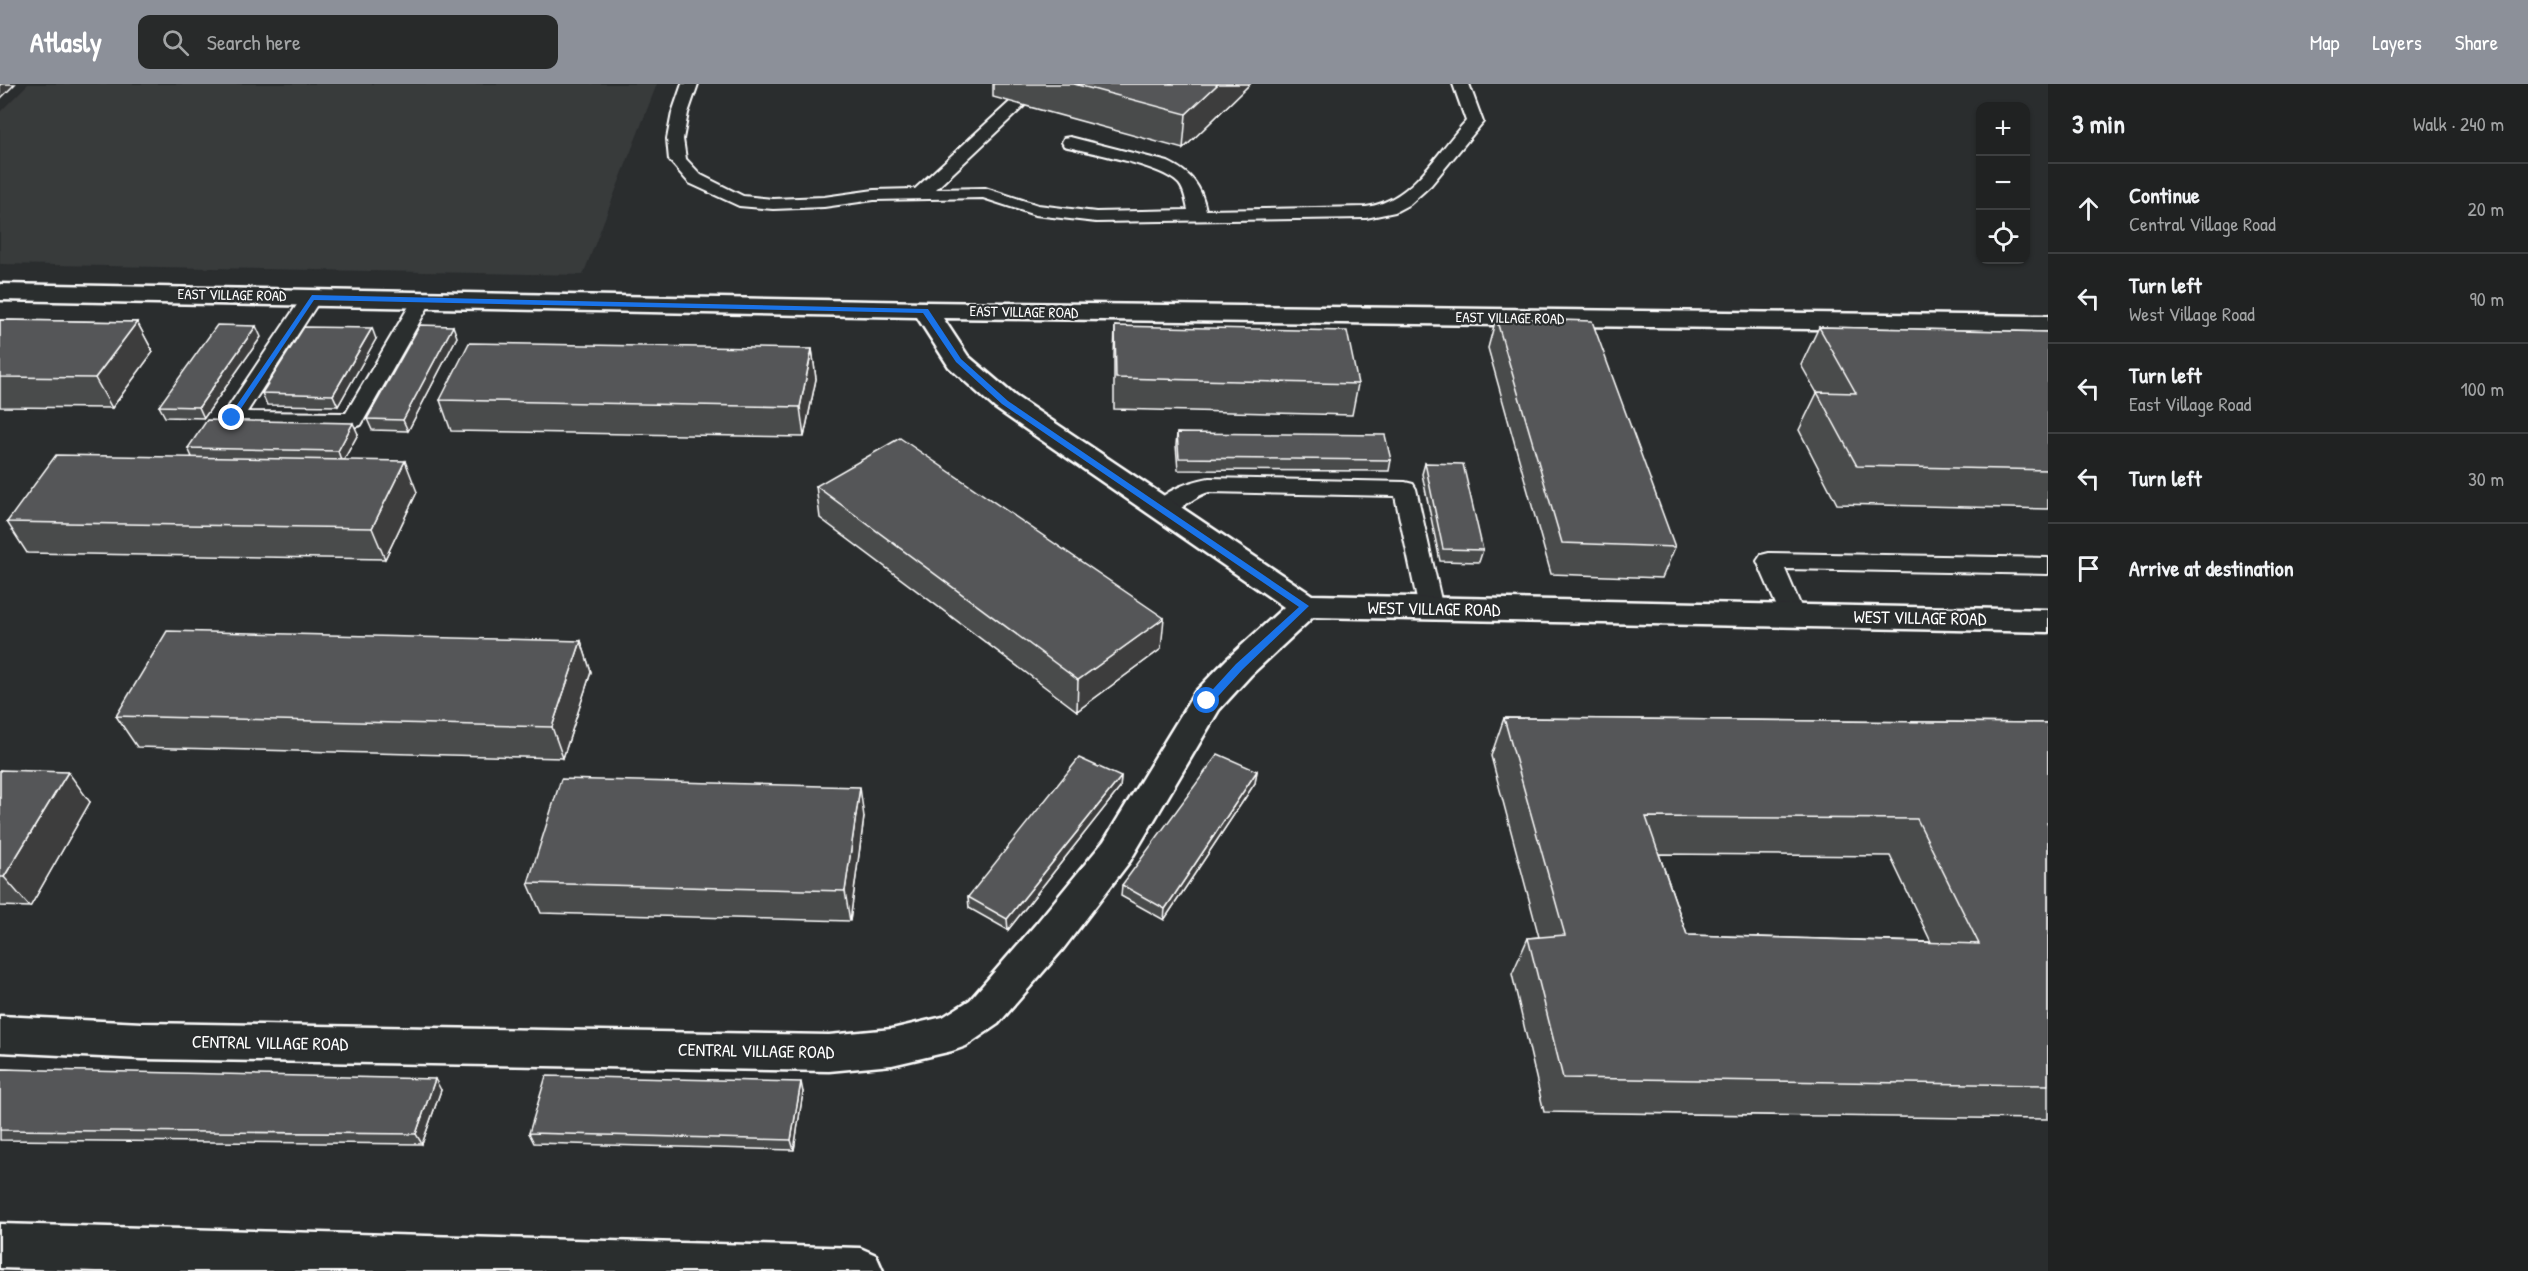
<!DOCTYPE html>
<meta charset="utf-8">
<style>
body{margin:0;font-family:"Patrick Hand",sans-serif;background:#282a2a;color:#f1f3f6}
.controls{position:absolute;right:18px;top:18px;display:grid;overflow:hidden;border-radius:12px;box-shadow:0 2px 4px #0004}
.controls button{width:54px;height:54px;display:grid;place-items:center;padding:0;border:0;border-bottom:2px solid #3d3f40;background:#202222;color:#f1f3f6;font:30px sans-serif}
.stop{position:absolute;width:18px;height:18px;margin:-14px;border:4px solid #1a73e8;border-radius:50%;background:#fff}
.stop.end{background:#1a73e8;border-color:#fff;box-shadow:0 2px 6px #0008}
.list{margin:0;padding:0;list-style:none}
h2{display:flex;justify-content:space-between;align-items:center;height:78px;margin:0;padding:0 24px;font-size:26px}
h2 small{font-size:20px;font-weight:400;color:#a2a4a5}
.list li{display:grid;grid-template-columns:39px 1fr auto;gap:18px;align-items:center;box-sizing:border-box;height:90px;padding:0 24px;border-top:2px solid #3d3f40}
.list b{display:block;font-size:22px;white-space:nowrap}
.list p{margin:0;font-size:20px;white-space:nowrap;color:#a2a4a5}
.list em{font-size:20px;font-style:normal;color:#a2a4a5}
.icon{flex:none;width:33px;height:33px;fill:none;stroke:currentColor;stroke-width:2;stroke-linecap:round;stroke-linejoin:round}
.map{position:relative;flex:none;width:2048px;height:1187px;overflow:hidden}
header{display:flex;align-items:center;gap:36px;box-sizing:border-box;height:84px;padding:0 30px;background:#8c9099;color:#fff}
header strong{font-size:28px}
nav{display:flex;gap:33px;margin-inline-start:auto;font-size:21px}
.search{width:420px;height:54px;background:#282a2a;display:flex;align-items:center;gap:15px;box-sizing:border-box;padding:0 21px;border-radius:12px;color:#a2a4a5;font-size:22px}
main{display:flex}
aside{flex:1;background:#202222}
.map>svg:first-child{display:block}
.built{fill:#373a3b}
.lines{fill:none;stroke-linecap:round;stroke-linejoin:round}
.service-casing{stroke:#fff;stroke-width:4}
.minor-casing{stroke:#fff;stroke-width:5}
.service{fill:#2a2d2e;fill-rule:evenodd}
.minor{fill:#2a2d2e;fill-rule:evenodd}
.wall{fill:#494b4c;stroke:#fff;stroke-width:1.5;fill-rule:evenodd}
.shaded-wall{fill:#3c3d3e;stroke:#fff;stroke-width:1.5}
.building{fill:#555758;stroke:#fff;stroke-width:1.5;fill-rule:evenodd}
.route{fill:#1a73e8}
.labels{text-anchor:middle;stroke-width:4.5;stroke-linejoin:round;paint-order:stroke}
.far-street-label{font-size:15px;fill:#fff;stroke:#2a2d2e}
.street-label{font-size:18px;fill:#fff;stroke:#2a2d2e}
</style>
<header>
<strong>Atlasly</strong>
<div class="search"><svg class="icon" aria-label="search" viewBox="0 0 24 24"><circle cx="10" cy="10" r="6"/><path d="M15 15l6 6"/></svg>Search here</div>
<nav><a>Map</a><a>Layers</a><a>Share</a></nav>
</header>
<main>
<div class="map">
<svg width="2048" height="1187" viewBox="0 0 2048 1187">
<rect width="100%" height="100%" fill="#2a2d2e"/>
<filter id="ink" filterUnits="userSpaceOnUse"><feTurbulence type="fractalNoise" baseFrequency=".0167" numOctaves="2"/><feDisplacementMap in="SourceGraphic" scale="12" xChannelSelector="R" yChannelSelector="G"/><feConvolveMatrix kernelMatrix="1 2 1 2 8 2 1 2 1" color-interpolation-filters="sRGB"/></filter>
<g filter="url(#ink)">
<polygon class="built" points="28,0 657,0 583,191 0,180 0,28"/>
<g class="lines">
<g class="service-casing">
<g id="service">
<path d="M682,0H698L688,29L683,55L686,75L701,91L743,112L773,115L824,113L874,106L915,105L1012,16L1018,14L1026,19L1024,22L936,105L985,104L1038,121L1096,128L1188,126C1186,118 1185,107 1179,100C1162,81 1090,69 1064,62L1062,58L1064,54L1070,53L1168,78C1191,89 1201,101 1206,126L1366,123C1413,117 1436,69 1466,37L1453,0H1469L1483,38L1431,101L1410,120L1395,128L1366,134L1096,138L1035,131L983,114L874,116L824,123L773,125L739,122L689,99L669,76L667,55L672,29Z"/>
<polygon points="312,207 319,209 322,213 247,328 346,329 415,212 429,212 432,216 361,341 353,343 224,339 221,334 305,209"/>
<path d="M1209,394L1405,398L1413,400L1416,405L1443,525L1440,531L1431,534L1422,531L1419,525L1395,412L1209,408C1189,413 1174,437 1153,431L1150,426C1162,407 1188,398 1209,394Z"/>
<polygon points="1769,469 2048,474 2048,490 1785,485 1805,532 1802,538 1793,541 1784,538 1781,532 1757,477 1761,471"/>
</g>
</g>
<g class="minor-casing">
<g id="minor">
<polygon points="0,200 925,218 2048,232 2048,248 943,234 968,272 1015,312 1312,511 2048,526 2048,548 1313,533 1251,591 1219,626 1130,777 1063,865 998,940 966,962 952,967 892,981 829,987 142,975 0,968 0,932 142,939 829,951 892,945 943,933 970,916 1035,841 1104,757 1195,608 1227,575 1284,523 995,324 949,283 917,233 0,216"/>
<polygon points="0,1140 860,1164 876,1171 883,1187 96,1187 0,1184"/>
</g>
</g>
<use href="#service" class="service"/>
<use href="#minor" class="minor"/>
</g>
<g class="wall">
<polygon points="993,0 1250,0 1183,65 993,13"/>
<polygon points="1496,234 1675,463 1662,494 1551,490 1488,264"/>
<polygon points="0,236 137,238 153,268 112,324 0,323"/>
<polygon points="1115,242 1358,300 1352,331 1114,325 1114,272"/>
<polygon points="1819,243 2048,248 2048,425 1837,420 1799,346 1817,309 1801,281"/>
<polygon points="261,253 204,334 165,333 159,322"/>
<polygon points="457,253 408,347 372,346 367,335"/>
<polygon points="376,255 338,322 267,321 262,309"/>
<polygon points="812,265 816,295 804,353 451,347 440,316"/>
<polygon points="1177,349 1391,376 1389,387 1178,386 1176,361"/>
<polygon points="358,350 344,376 417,408 385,475 27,469 7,438 192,373 188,364"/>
<polygon points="1425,379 1483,466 1479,478 1440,477 1422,390"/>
<polygon points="816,402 1161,565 1077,627 820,434"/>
<polygon points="581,557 591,588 563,674 137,663 116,632"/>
<path d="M1504,634L2048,639V1035L1544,1028L1512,890L1528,854L1539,853L1491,672ZM1659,770L1890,772L1931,858L1687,851Z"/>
<polygon points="0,686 90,718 30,823 0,822"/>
<polygon points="1257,687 1255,699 1164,836 1121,812 1122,801"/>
<polygon points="1121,693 1120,704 1008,846 969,824 968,813"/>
<polygon points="864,733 850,837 541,829 528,799"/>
<polygon points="0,985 441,1006 422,1060 0,1056"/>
<polygon points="803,1008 794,1066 534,1059 529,1049"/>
</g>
<g class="shaded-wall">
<polygon points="0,0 15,0 0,15"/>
<polygon points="1218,0 1250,0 1183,65 1186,30"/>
<polygon points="137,238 153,268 112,324 95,294"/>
<polygon points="256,242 261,253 204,334 199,323"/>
<polygon points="453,242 457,253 408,347 403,336"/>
<polygon points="372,244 376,255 338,322 333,311"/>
<polygon points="812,265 816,295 804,353 800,323"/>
<polygon points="353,339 358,350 342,379 338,367"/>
<polygon points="405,377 417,408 385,475 372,444"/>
<polygon points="1164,534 1161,565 1077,627 1078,596"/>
<polygon points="581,557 591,588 563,674 552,643"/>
<polygon points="1257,687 1255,699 1164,836 1165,825"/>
<polygon points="68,688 90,718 30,823 4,793"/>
<polygon points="1121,693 1120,704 1008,846 1007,835"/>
<polygon points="860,703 864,733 850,837 845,807"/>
<polygon points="435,995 441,1006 422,1060 416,1050"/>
<polygon points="801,998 803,1008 794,1066 791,1056"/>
</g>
<g class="building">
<polygon points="1074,0 1218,0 1186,30"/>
<polygon points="1496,234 1592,237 1675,463 1562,459"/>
<polygon points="0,236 137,238 95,294 0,293"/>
<polygon points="217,241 256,242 199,323 159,322"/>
<polygon points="420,241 453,242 403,336 367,335"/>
<polygon points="1115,242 1347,247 1358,300 1116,294"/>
<polygon points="304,243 372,244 333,311 262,309"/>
<polygon points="1819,243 2048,248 2048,386 1857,382 1817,308 1856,309"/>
<polygon points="469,259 812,265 800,323 440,316"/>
<polygon points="207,336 353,339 338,367 188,364"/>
<polygon points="1177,349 1385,351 1391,376 1179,374"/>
<polygon points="900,354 1164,534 1078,596 816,402"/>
<polygon points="56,371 405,377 372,444 7,438"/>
<polygon points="1425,379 1463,380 1483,466 1443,465"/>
<polygon points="167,547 581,557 552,643 116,632"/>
<path d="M1504,634L2048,639V739H2047L2048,742V1001L1563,994L1528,854L1565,851ZM1646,733L1917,735L1979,860L1687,851Z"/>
<polygon points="1218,670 1257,687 1165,825 1122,801"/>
<polygon points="1079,674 1121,693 1007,835 968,813"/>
<polygon points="0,686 68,688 4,793 0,793"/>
<polygon points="561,695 860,703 845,807 528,799"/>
<polygon points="0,985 435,995 416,1050 0,1046"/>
<polygon points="546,992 801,998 791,1056 529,1049"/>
</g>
</g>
<polygon class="route" points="312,211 928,225 961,275 1008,317 1309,522 1243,585 1211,620 1204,620 1204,615 1236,580 1299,523 1002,320 956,278 923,229 314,216 234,335 229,335 228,334"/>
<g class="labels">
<g class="far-street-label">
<text transform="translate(232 211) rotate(1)" y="5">EAST VILLAGE ROAD</text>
<text transform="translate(1024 228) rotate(1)" y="5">EAST VILLAGE ROAD</text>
<text transform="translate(1510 234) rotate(1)" y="5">EAST VILLAGE ROAD</text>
</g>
<g class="street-label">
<text transform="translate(1434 525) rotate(1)" y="6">WEST VILLAGE ROAD</text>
<text transform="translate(1920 534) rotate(1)" y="6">WEST VILLAGE ROAD</text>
<text transform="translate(270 959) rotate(1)" y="6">CENTRAL VILLAGE ROAD</text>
<text transform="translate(756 967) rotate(1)" y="6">CENTRAL VILLAGE ROAD</text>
</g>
</g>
</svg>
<div class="controls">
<button>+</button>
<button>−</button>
<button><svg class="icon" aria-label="locate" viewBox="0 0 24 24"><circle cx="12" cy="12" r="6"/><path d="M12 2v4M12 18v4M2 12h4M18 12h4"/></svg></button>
</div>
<div class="stop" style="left:1207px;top:617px"></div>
<div class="stop end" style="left:232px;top:334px"></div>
</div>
<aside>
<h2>3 min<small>Walk · 240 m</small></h2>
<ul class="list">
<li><svg class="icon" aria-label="ahead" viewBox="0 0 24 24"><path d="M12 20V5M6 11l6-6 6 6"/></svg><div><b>Continue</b><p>Central Village Road</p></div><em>20 m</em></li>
<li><svg class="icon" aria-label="left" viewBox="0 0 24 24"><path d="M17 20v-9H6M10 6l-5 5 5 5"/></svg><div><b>Turn left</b><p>West Village Road</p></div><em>90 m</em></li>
<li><svg class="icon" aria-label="left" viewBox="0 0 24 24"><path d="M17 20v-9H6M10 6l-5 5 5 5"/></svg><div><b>Turn left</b><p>East Village Road</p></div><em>100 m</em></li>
<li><svg class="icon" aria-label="left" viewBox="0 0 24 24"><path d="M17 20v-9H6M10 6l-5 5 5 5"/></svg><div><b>Turn left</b></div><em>30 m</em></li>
<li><svg class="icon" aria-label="arrive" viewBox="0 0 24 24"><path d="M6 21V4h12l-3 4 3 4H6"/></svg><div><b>Arrive at destination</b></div></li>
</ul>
</aside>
</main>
